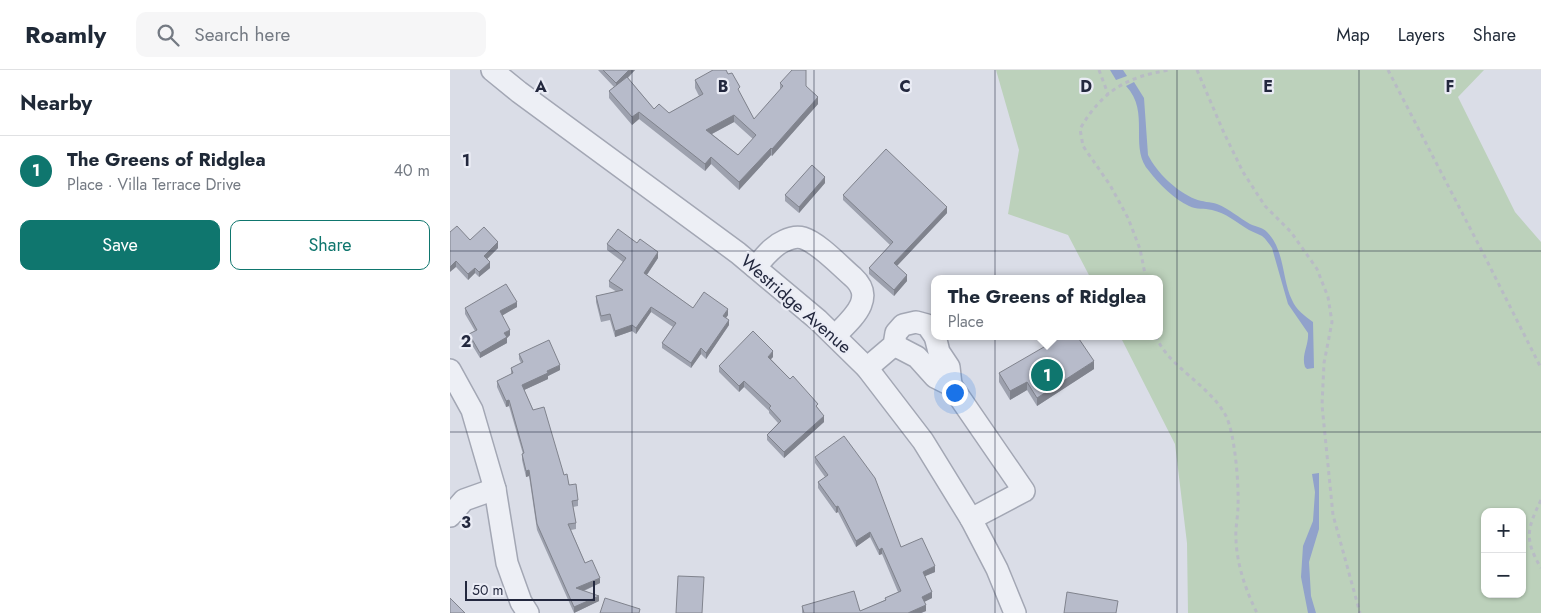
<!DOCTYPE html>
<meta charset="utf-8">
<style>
body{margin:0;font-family:Jost,sans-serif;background:#f6f6f7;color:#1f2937}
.controls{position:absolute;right:15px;bottom:15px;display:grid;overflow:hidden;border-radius:10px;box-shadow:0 1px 4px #0004}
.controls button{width:45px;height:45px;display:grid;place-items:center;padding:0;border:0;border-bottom:1px solid #e0e1e3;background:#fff;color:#1f2937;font:25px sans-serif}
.scale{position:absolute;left:15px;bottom:12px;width:130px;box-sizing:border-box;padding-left:5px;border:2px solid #23283e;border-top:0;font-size:14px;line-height:18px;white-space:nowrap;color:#23283e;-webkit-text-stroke:4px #eaecf5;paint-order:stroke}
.you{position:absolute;left:504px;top:322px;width:18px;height:18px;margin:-12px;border:4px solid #fff;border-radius:50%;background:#1a73e8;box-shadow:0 0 0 8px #1a73e833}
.badge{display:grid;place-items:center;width:32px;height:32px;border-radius:50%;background:#0f766e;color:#fff;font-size:16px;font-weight:700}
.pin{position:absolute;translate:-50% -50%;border:2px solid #fff;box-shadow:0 1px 5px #0006}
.popup{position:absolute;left:481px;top:205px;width:232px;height:65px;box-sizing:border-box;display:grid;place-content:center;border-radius:10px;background:#fff;filter:drop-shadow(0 1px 4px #0005);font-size:16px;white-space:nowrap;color:#747a83}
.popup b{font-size:19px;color:#1f2937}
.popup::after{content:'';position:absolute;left:50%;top:100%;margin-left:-10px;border:10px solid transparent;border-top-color:#fff}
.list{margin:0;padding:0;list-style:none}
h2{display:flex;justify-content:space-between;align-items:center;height:65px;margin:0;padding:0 20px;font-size:21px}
h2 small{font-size:16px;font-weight:400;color:#747a83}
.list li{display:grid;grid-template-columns:32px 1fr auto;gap:15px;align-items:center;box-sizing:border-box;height:70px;padding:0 20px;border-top:1px solid #e0e1e3}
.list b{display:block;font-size:19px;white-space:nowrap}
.list p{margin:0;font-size:16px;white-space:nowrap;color:#747a83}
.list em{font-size:16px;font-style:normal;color:#747a83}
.actions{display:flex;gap:10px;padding:15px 20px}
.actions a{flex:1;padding:11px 0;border:1px solid #0f766e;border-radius:10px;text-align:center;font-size:18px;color:#0f766e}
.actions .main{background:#0f766e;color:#fff}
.icon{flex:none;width:28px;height:28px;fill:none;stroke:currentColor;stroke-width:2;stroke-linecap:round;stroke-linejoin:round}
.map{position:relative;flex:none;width:1091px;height:543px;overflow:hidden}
header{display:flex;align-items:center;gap:30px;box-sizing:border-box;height:70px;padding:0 25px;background:#fff;border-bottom:1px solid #e0e1e3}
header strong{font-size:24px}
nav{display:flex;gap:28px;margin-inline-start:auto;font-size:18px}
.search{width:350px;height:45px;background:#f6f6f7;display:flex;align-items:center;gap:12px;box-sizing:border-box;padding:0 18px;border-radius:10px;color:#747a83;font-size:19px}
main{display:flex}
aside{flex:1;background:#fff}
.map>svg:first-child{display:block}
.green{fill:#bcd1bb;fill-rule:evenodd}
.water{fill:#91a2cb}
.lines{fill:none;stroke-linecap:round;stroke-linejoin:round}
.minor-casing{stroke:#a3a7b4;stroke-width:24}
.path{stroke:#b8bbc5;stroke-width:3;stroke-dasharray:4 4;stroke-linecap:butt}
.minor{stroke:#edeff5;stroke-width:21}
.wall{fill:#9da1ae;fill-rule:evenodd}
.shaded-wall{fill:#80838d}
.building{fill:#b7bbca;stroke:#80838d;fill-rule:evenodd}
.grid{fill:none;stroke:#23283e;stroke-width:1;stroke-opacity:0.55}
.labels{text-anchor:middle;stroke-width:4.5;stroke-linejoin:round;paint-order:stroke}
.street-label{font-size:18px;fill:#23283e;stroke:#eaecf5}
.grid-label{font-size:16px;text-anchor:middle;font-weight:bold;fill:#23283e;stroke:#eaecf5;stroke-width:4.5;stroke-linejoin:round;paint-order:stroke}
</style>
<header>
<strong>Roamly</strong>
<div class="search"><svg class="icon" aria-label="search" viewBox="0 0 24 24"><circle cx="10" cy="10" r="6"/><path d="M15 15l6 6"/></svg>Search here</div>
<nav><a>Map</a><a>Layers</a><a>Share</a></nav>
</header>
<main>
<aside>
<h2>Nearby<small></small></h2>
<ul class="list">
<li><span class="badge">1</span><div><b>The Greens of Ridglea</b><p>Place · Villa Terrace Drive</p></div><em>40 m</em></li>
</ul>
<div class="actions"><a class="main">Save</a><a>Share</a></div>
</aside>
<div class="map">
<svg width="1091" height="543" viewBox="0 0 1091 543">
<rect width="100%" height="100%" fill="#dadde7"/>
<path class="green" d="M546,0H1034L1008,27L1065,142L1091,172V543H738L737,473L725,374L670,266H710V209H641L618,165L558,144L569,80ZM1035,442H1072V524H1035Z"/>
<g class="water">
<polygon points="660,0 673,0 677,6 666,10"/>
<path d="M684,12L694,28L698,85C707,103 726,121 745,129C752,132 761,132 767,134C780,139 789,148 800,154C806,157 812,157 817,162C835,180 832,210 842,230C846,240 855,246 863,252L864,298L857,299L855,297C851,285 859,275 858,263L838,234L822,178C819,174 816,169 812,166C808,164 803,162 799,160C786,152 776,143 762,140C754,138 747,140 739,136C724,129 709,114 699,101C678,77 701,42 676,16Z"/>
<polygon points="869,403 869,459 859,492 861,526 866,543 858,543 851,507 853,476 863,451 865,422 862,404"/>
</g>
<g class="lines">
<g class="minor-casing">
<g id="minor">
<polyline points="42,0 69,22 288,183 368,250 417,298 473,371 521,449 547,499 565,543"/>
<path d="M305,197C314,188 322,176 334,171C340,168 347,166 353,168C369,173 390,196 403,207C427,229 401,249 385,266"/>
<polyline points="444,275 467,287 485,307 501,315 499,297 489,282 485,266"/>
<polyline points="417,298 444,275 446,263 453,255 466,252 477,255 484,265"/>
<polyline points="0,300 22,340 45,419 57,493 71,532 78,543"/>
<polyline points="501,315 574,421 521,449"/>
<polyline points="0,446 14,430 45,419"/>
</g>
</g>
<g class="path">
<polyline points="649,0 658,24"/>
<polyline points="747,0 774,63 793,102 815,136 841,162 867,199 878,227 882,252 874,293 872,335 883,445 910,543"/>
<polyline points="938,0 1034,185 1091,298"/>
<path d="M696,209L690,179L678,148L660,115L633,76L630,59C652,21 676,7 719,0"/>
<path d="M706,266C717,296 760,315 776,346C785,364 789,415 788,436C788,447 785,459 786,470C787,495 796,521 807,543"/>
<path d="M1091,430C1077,459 1074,469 1091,498"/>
</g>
<use href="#minor" class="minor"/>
</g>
<g class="wall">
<path d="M148,0H185L178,8L204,39L219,43L249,26L245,18V10L290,23L304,49L330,20V13L356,16L368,34L322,86L321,85L289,120L261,94L255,101L189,49L182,55L159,28V21L164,17ZM284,52L303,69L288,85L262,64Z"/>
<polygon points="375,113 349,143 335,131 335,125"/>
<polygon points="393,125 497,143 447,196 457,211 444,226 419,204 419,198 440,175 393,130"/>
<polygon points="0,162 20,170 48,178 37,189 40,198 29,207 25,203 18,210 6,197"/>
<polygon points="157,174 208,188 197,205 243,238 278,245 276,248 279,255 256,289 251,284 241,298 212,278 212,273 223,257 201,242 186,264 182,261 165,267 160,250 151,252 146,232 146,226 167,222 159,217 159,211 173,192 157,180"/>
<polygon points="67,237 52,245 60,265 57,268 57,273 30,288 19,270 19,264 25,261 15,244 15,238"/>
<polygon points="69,284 110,300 98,306 98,309 74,320 114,405 128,430 128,436 123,437 126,453 126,459 121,460 135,493 150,513 134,521 149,531 124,543 87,460 79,406 76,407 72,390 72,384 73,384 59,336 56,337 47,317 47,311 61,304 61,298 71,293 69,289"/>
<polygon points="323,287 321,289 368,338 374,352 334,388 317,370 317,365 328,353 319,343 319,341 294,317 289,322 269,302 269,296"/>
<polygon points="644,299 587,336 577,320 560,330 549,312 549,303"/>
<polygon points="365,387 451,477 485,502 475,506 482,528 474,532 476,541 471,543 352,543 352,536 410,541 435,530 435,528 448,522 432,484 429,485 420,467 406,477 388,442 386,443 368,418 368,412 375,407 365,393"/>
</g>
<g class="shaded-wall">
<polygon points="179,0 185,0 166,19 166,13"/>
<polygon points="368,27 368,34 322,86 322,79"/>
<polygon points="189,42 189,49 182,55 182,47"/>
<polygon points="284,45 284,52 256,67 256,60"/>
<polygon points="321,78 321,85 289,120 289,112"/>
<polygon points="261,87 261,94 255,101 255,94"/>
<polygon points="375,107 375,113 349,143 349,137"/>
<polygon points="497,137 497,143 444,199 444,193"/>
<polygon points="48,172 48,178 34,192 34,186"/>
<polygon points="208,182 208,188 194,209 194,203"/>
<polygon points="6,191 6,197 0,202 0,197"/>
<polygon points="40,192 40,198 29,207 29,202"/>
<polygon points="25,198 25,203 18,210 18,204"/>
<polygon points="457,205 457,211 444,226 444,220"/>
<polygon points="67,232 67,237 50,247 50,241"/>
<polygon points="201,237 201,242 186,264 186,258"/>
<polygon points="278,239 278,245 273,252 273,246"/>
<polygon points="279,250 279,255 256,289 256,283"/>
<polygon points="182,255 182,261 165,267 165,261"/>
<polygon points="60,260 60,265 57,268 57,273 30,288 30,283 54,263"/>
<polygon points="251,278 251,284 241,298 241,293"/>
<polygon points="323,281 323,287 318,292 318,287"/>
<polygon points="644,291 644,299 587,336 587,328"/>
<polygon points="110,295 110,300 98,306 98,309 72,321 72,315 97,301"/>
<polygon points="294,311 294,317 289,322 289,316"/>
<polygon points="577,312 577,320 560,330 560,321"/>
<polygon points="59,330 59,336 56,337 56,331"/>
<polygon points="374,346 374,352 334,388 334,382"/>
<polygon points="79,400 79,406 76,407 76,401"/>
<polygon points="388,436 388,442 386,443 386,437"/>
<polygon points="420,462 420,467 406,477 406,471"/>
<polygon points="432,478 432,484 429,485 429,480"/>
<polygon points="485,496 485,502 473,507 473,502"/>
<polygon points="150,508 150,513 126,524 126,518"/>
<polygon points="482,522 482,528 472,533 472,527"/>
<polygon points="149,526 149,531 124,543 124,537"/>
<polygon points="476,535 476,541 471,543 458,543"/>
</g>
<g class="building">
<polygon points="153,0 179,0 166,13"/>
<path d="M263,0H276L278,4L282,3L290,17L288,19L304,49L333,16L330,13L342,0H356V16L368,27L322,79L321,78L289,112L261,87L255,94L189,42L182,47L159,21L177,7L204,39L209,34L219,43L253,24L245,10ZM284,45L306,65L288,85L256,60Z"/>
<polygon points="436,79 497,137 444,193 457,205 444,220 419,198 443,172 393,125"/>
<polygon points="362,95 375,107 349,137 335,125"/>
<polygon points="7,156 20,170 34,157 48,172 34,186 40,192 29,202 25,198 18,204 6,191 0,197 0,162"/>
<polygon points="168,159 187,173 190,169 208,182 194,203 243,238 254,222 278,239 273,246 279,250 256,283 251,278 241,293 212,273 226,253 201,237 186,258 182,255 165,261 160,244 151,246 146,226 173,220 159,211 176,188 157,174"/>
<polygon points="56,214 67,232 50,241 60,260 54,263 57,267 30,283 19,264 27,260 15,238"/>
<polygon points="303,261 323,281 318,287 340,309 343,306 368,334 366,336 374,346 334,382 317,365 331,351 319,338 321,336 294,311 289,316 269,296"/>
<polygon points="613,266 627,266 644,291 587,328 577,312 560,321 549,303"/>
<polygon points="99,270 110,295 97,301 98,303 72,315 83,340 94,337 114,405 117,404 119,415 126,414 128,430 122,431 126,453 118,454 135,493 142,490 150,508 126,518 149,526 124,537 87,454 79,400 76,401 72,384 74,383 59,330 56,331 47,311 63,303 61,298 73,292 69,284"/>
<polygon points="394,366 425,408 451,477 472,468 485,496 473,502 482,522 472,527 476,535 458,543 354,543 352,536 404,521 410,541 436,530 435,528 451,521 432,478 429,480 420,462 406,471 388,436 386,437 368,412 378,405 365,387"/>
<polygon points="228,506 254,507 252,543 226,543"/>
<polygon points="617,522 668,531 666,543 614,543"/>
<polygon points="0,528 15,543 0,543"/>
<polygon points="155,528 190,539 189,543 150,543"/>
</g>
<path class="grid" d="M182,0V543M364,0V543M545,0V543M727,0V543M909,0V543M0,181H1091M0,362H1091"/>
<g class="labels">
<g class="street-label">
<text transform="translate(346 234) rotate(41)" y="6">Westridge Avenue</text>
</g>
</g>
<g class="grid-label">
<text x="91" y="22">A</text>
<text x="273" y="22">B</text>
<text x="455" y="22">C</text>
<text x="636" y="22">D</text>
<text x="818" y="22">E</text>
<text x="1000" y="22">F</text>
<text x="16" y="96">1</text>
<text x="16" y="277">2</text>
<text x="16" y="458">3</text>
</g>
</svg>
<div class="controls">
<button>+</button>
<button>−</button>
</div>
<div class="scale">50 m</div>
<div class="you"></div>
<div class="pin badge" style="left:597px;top:305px">1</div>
<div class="popup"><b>The Greens of Ridglea</b>Place</div>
</div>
</main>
